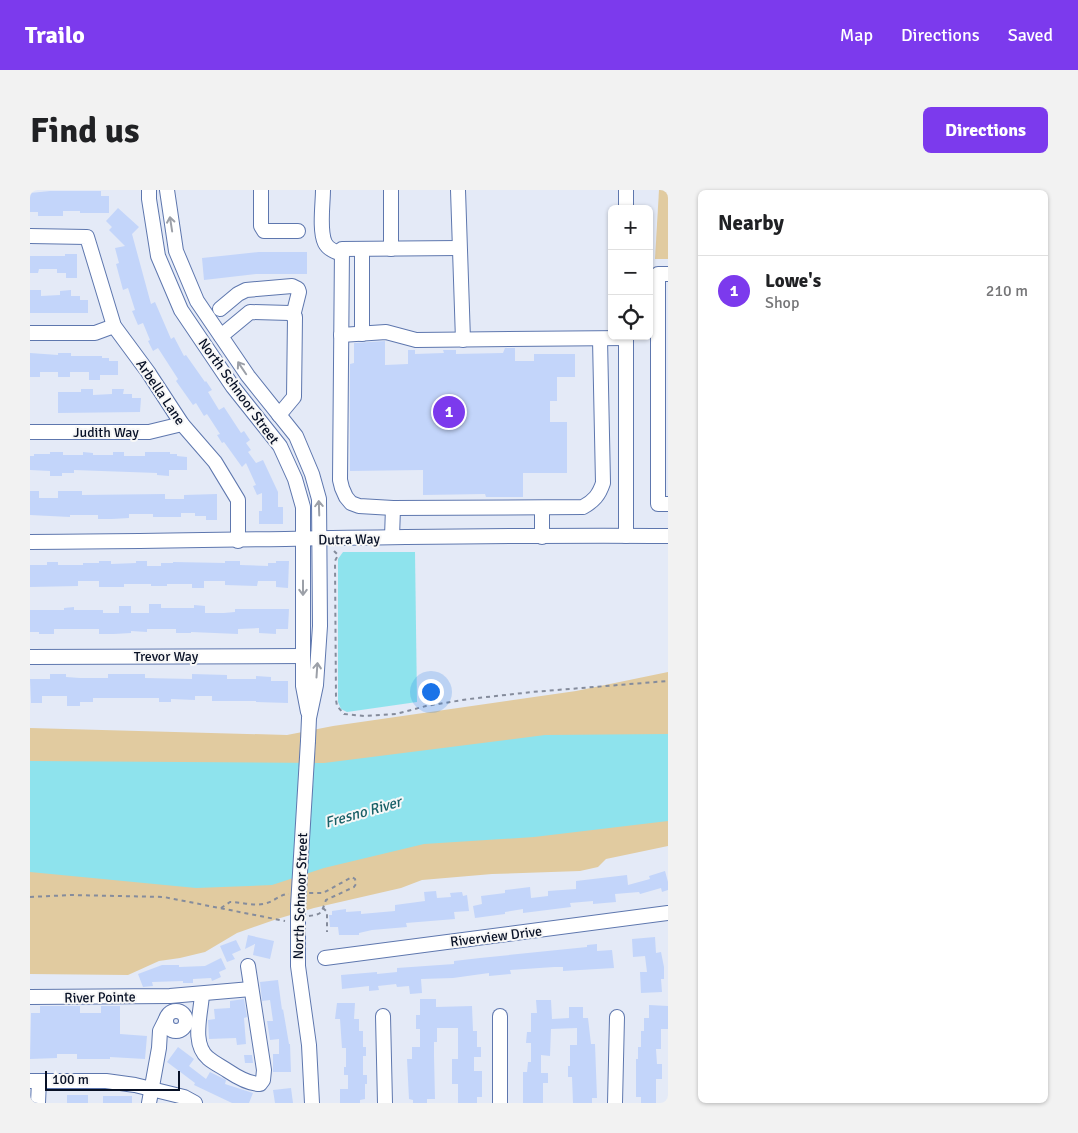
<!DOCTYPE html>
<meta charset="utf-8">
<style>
body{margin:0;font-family:Signika,sans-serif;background:#f2f2f2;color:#202124}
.controls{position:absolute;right:15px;top:15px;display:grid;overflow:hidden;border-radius:8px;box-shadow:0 1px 4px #0004}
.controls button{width:45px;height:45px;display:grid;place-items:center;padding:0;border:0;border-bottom:1px solid #e0e0e0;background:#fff;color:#202124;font:25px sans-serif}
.scale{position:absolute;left:15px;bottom:12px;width:135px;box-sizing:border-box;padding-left:5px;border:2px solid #081126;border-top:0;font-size:14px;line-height:18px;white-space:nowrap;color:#081126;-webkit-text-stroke:4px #f7f7f7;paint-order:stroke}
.you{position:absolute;left:400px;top:501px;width:18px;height:18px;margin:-12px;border:4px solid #fff;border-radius:50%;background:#1a73e8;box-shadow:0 0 0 8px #1a73e833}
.badge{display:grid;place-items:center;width:32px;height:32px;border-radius:50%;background:#7c3aed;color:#fff;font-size:16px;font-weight:700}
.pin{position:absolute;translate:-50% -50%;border:2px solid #fff;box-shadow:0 1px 5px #0006}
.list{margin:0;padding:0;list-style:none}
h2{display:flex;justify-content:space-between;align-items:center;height:65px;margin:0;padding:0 20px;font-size:21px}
h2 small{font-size:16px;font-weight:400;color:#757577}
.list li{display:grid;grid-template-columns:32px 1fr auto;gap:15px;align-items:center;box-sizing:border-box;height:70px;padding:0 20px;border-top:1px solid #e0e0e0}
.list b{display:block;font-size:19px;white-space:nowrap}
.list p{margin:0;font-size:16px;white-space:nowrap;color:#757577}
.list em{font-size:16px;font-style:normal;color:#757577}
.icon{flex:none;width:28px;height:28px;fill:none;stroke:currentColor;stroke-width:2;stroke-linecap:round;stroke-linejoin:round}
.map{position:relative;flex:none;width:638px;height:913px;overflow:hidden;border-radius:8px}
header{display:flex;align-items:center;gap:30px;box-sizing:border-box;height:70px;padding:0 25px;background:#7c3aed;color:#fff}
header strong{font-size:24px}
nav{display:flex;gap:28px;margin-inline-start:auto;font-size:18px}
.intro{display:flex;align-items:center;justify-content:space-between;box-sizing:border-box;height:120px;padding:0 30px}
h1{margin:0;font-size:35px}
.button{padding:12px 22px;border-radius:8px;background:#7c3aed;color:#fff;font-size:18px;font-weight:700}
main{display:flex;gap:30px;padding:0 30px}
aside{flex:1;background:#fff;border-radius:8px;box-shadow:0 1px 4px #0004}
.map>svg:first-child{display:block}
.green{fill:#e1cba0}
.water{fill:#8ee3ed}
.building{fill:#c3d5fa}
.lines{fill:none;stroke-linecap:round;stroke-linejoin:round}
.minor-casing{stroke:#5e77ae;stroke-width:16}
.path{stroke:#858c9c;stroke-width:2;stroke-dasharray:4 4;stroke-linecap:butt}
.minor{stroke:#fff;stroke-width:14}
.minor-bridge-casing{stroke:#5e77ae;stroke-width:16;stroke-linecap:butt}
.minor-bridge{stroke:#fff;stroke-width:14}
.oneway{stroke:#9ca0a8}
.labels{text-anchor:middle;stroke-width:4;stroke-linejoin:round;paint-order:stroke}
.street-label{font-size:14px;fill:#081126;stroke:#f7f7f7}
.water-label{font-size:15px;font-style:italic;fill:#196067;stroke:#f7f7f7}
</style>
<header>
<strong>Trailo</strong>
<nav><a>Map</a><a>Directions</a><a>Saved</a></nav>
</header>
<div class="intro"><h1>Find us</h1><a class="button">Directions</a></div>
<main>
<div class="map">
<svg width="638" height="913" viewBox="0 0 638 913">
<rect width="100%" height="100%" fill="#e4eaf7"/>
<g class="green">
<polygon points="629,0 638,0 638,69 625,69"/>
<polygon points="638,482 638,656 576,669 568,677 550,681 462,684 392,690 371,698 284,718 247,729 207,743 175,762 150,768 129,771 98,785 0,784 0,538 257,545 303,536 546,501"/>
</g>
<g class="water">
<polygon points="313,362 385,362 387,512 317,522 311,519 308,512 308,369"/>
<polygon points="638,544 638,631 504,647 394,654 294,678 242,695 166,698 0,682 0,571 294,573 515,545"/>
</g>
<g class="building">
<polygon points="20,1 71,1 71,6 79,6 79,23 50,23 50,21 33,21 33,26 8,26 8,22 0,22 0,3"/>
<polygon points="88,18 109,37 102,44 121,114 125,112 141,149 144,147 154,166 156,165 175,192 176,191 182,200 178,202 189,220 194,217 211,243 214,241 220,250 216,253 221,260 218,262 226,273 233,270 248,302 248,317 253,317 253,334 229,334 229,321 232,321 232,303 227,305 223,296 226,295 216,273 212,277 194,252 192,253 187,245 190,244 177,224 174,226 166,213 163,215 146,191 148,189 128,158 123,161 118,151 120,150 113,133 108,135 102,121 105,120 98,98 93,100 86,74 89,73 85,58 95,56 79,40 82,37 76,31"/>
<polygon points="229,62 277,62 277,84 226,84 174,90 172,68"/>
<polygon points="35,64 47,64 47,88 36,88 36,83 27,83 27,79 9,79 8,83 0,83 0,66 35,66"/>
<polygon points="0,100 11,100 11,106 30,105 30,101 41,100 41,106 50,106 50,110 58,110 58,123 0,123"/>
<polygon points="355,151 355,175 378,174 378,160 385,160 385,164 414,163 413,160 426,160 426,164 473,163 475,158 485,158 485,171 504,171 504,164 545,164 545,187 527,187 527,211 520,211 520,232 537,232 537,283 493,283 493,307 456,307 455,304 393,305 393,280 320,281 320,174 324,173 324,153"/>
<polygon points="0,163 28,165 28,163 41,163 41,166 72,166 72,168 79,168 79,171 88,171 88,185 70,185 70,190 59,190 59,182 40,182 40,187 28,187 28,182 10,182 10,187 0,187"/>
<polygon points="51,199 63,199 63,205 82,204 82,199 94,199 93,204 102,204 102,208 111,208 110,222 28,223 28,202 51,202"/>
<polygon points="20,262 33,262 33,265 53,265 53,262 63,263 63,265 83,265 83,262 94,262 94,266 115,266 115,262 140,262 140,264 147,264 147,266 157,267 157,280 139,280 139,286 127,285 127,283 44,280 44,283 32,283 32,286 20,286 20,281 0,280 0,266 4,266 4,264 20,264"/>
<polygon points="0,301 9,301 9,308 28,308 28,301 52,301 52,305 135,304 135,309 154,309 154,305 187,304 187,330 176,330 176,326 165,326 165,323 151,323 151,327 123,327 123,324 99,324 99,328 82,329 68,329 68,325 40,325 40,327 0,325"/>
<polygon points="69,371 81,371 81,374 106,373 106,371 117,371 117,376 131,376 131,373 143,373 143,372 195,373 195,371 210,371 210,375 238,376 238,373 246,373 246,371 259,371 258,398 246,397 246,391 228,391 227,396 195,395 195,391 174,391 174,398 162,398 162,394 137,394 137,396 121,396 121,394 94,394 94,397 69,397 69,391 48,391 48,396 0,397 0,375 17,375 17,372 28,372 28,375 53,375 53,373 69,373"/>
<polygon points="119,414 131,414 131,418 164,418 164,415 175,416 175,423 194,423 205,422 205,419 259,419 258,439 246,439 246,444 229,443 229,438 208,439 208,444 161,442 161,443 146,443 146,439 117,439 117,442 101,441 101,443 84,444 69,444 69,439 24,439 24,444 9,444 9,442 0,442 0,420 34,420 34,418 44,417 44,420 73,420 73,423 89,423 89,416 101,416 101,423 119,423"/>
<polygon points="20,484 36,484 36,487 50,488 78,488 78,484 115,484 115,488 162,489 162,484 197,485 197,489 226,489 226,486 241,487 241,491 258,491 258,513 226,512 226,511 182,511 182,506 165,506 165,510 141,509 141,512 129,512 129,508 63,508 63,512 50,512 50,516 37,516 37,506 12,506 12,513 1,513 0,489 20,489"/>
<polygon points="635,681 638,692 638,700 632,702 631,698 610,704 609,702 585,704 586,712 563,714 563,711 540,713 541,717 493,723 493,719 475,722 475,724 445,728 443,716 452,714 451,706 475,703 475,700 500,697 501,708 518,706 518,701 546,699 546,691 597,685 598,695 620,689 619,686"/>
<polygon points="406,701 407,708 421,707 420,703 432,702 433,706 437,705 439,721 424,722 425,729 376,733 377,737 342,740 329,743 329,745 309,745 308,737 300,737 299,725 302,725 302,721 316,719 316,722 331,721 331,724 365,721 365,715 395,711 394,702"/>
<polygon points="218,745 244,751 240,769 223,765 225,754 215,759"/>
<polygon points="625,747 626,763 631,762 634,777 634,789 631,789 632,802 611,803 610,782 617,782 615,766 603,767 602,749"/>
<polygon points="206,750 211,760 202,764 205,769 197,772 190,756"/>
<polygon points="567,754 567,761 582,760 584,778 533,781 533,777 524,777 480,780 481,784 459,786 459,783 423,788 391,789 392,803 380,804 379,796 367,797 366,794 348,796 349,800 339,801 339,796 312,799 311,785 347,782 347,784 367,782 367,778 424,774 424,771 450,768 557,757 557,755"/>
<polygon points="191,768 196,779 189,782 191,787 182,791 181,788 163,789 163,793 153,793 153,791 122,792 123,796 113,797 108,784 132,775 149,775 149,777 175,776"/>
<polygon points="248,790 252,820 253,819 259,854 260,854 261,882 243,882 243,864 249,864 249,849 240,850 237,831 243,831 240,810 232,811 230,792"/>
<polygon points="214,809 217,827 214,828 216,854 207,855 206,848 179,849 178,830 185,829 184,819 200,818 200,811"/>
<polygon points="390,809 406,809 406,817 442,816 443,841 447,841 447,857 451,857 451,867 444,867 444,881 452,881 452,907 447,907 447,913 428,913 428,894 422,894 422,869 428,869 428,838 407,838 407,852 404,852 404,866 405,909 397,909 397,913 383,913 383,910 379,909 377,869 382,869 382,857 390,857 390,839 386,839 386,825 390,825"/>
<polygon points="506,810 521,810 522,829 539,828 539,817 553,817 553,828 558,828 561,854 565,854 567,908 562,908 562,913 543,913 542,887 538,887 538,876 540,876 540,855 547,855 547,838 521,839 520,866 511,865 511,883 518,883 518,893 513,893 513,913 493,913 493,882 497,882 498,872 501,872 501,853 496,853 497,842 501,842 501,823 507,823"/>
<polygon points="307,813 325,813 324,829 329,829 329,841 333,841 333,857 336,857 336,866 333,866 333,885 337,885 337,894 335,894 335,909 330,910 330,913 310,913 310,899 318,899 318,885 314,885 314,877 316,877 316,858 312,858 310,829 305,829"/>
<polygon points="619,815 638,816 638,839 631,839 631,859 626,859 627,874 632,874 632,889 626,889 626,913 611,913 611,907 606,907 606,869 608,869 608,857 611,857 611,841 614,841 614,828 619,828"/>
<polygon points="10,816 50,816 50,823 71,823 71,816 90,816 90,844 117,846 115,869 80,867 80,869 47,869 47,864 27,864 27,868 0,869 1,823 10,823"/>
<polygon points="148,857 164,869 159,876 176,889 180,882 196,890 195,894 223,903 219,913 202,913 164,895 165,893 137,872"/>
<polygon points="214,865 222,865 223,873 215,873"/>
<polygon points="261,898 263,913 245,913 243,900"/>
<rect x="37" y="905" width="21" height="8"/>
<rect x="73" y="906" width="29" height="7"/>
</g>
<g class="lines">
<g class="minor-casing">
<g id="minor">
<polyline points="119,0 119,9 128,66 151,120 203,197 250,256 265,289 273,317 273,496 278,522"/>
<polyline points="137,0 146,61 167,111 218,186 266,246 282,284 289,309 290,436 286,495 279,528 278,551"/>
<polyline points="231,0 231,36 234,41 268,41"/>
<path d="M293,0C293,13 289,41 295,53C298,59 305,62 312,64"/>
<polyline points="361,0 361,59"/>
<polyline points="428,0 433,150"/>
<polyline points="596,0 596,19"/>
<polyline points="0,46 57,47 84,136 118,182 152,234 185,272 208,310 208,351"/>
<path d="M429,58L312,59L310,290L312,298L316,307L321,313L329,316L363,318L553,317C564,311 569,305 573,293L570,149"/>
<polyline points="332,59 332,144"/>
<polyline points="638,84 628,84 628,314 638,314"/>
<polyline points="190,119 208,104 216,100 262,96 268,99 269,102 263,126"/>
<polyline points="0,143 65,143 84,136"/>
<polyline points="311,145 356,142 386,150 596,148"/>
<polyline points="191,146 220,122 260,123 265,127 264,207 249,225"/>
<polyline points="596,146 596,346"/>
<polyline points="0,242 119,242 152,234"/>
<polyline points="512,318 512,347"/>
<polyline points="362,347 363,318"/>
<path d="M0,352C213,351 425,344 638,346"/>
<polyline points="0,467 273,466"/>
<polyline points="268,716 268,776 279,855 282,913"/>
<polyline points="295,768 638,723"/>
<path d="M172,804C171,824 161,853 178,868C184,873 192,877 198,881C207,887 219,894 230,894L233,890L234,880L218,776"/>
<polyline points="0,807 140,806 221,799"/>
<circle cx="146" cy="831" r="10"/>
<polyline points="353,826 355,913"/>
<polyline points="0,891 76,891 105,895 154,907 165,913"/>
<polyline points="8,913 9,891"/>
<polyline points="119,913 129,858 130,841 136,829"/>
<polyline points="470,913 470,826"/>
<polyline points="585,913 587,827"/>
</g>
</g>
<g class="path">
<polyline points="304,361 308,365 305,371 306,510 307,516 314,524 335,526 366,524 396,516 439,509 502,502 638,491"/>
<polyline points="0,707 41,705 134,707 255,731"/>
<path d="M191,718L200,712C212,712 225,717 237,713C245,711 250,704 259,704"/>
<polyline points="293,718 297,722 297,742"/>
<path d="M279,726C293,724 291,723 296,710L324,697L326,694L325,689L322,687L293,703H279"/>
</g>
<use href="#minor" class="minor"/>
<g class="minor-bridge-casing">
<polyline id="minor-bridge" points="268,716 278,551"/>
</g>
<use href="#minor-bridge" class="minor-bridge"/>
</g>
<defs><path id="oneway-shaft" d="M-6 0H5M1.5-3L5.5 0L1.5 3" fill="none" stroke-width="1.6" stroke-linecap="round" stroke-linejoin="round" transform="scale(1.25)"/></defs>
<g class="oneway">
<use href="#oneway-shaft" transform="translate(141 34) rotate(-99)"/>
<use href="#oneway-shaft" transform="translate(212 178) rotate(-124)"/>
<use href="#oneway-shaft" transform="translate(289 318) rotate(-92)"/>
<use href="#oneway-shaft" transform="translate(273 398) rotate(90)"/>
<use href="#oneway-shaft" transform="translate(287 480) rotate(-86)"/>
</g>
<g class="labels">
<g class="street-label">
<text transform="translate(209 201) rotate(54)" y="5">North Schnoor Street</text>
<text transform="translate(131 202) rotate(56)" y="5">Arbella Lane</text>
<text x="76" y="247">Judith Way</text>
<text transform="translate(319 349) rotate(-1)" y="5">Dutra Way</text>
<text x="136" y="471">Trevor Way</text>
<text transform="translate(270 706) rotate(-88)" y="5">North Schnoor Street</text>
<text transform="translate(466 746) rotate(-7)" y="5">Riverview Drive</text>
<text transform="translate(70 807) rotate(-1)" y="5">River Pointe</text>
</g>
<g class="water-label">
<text transform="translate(333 622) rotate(-16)" y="5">Fresno River</text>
</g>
</g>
</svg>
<div class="controls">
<button>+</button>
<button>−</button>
<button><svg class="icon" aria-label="locate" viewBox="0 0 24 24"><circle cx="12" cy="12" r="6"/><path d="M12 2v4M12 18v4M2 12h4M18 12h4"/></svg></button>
</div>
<div class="scale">100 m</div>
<div class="you"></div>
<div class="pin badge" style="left:419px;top:222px">1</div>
</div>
<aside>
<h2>Nearby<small></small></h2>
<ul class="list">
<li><span class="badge">1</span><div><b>Lowe's</b><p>Shop</p></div><em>210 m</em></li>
</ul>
</aside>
</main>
